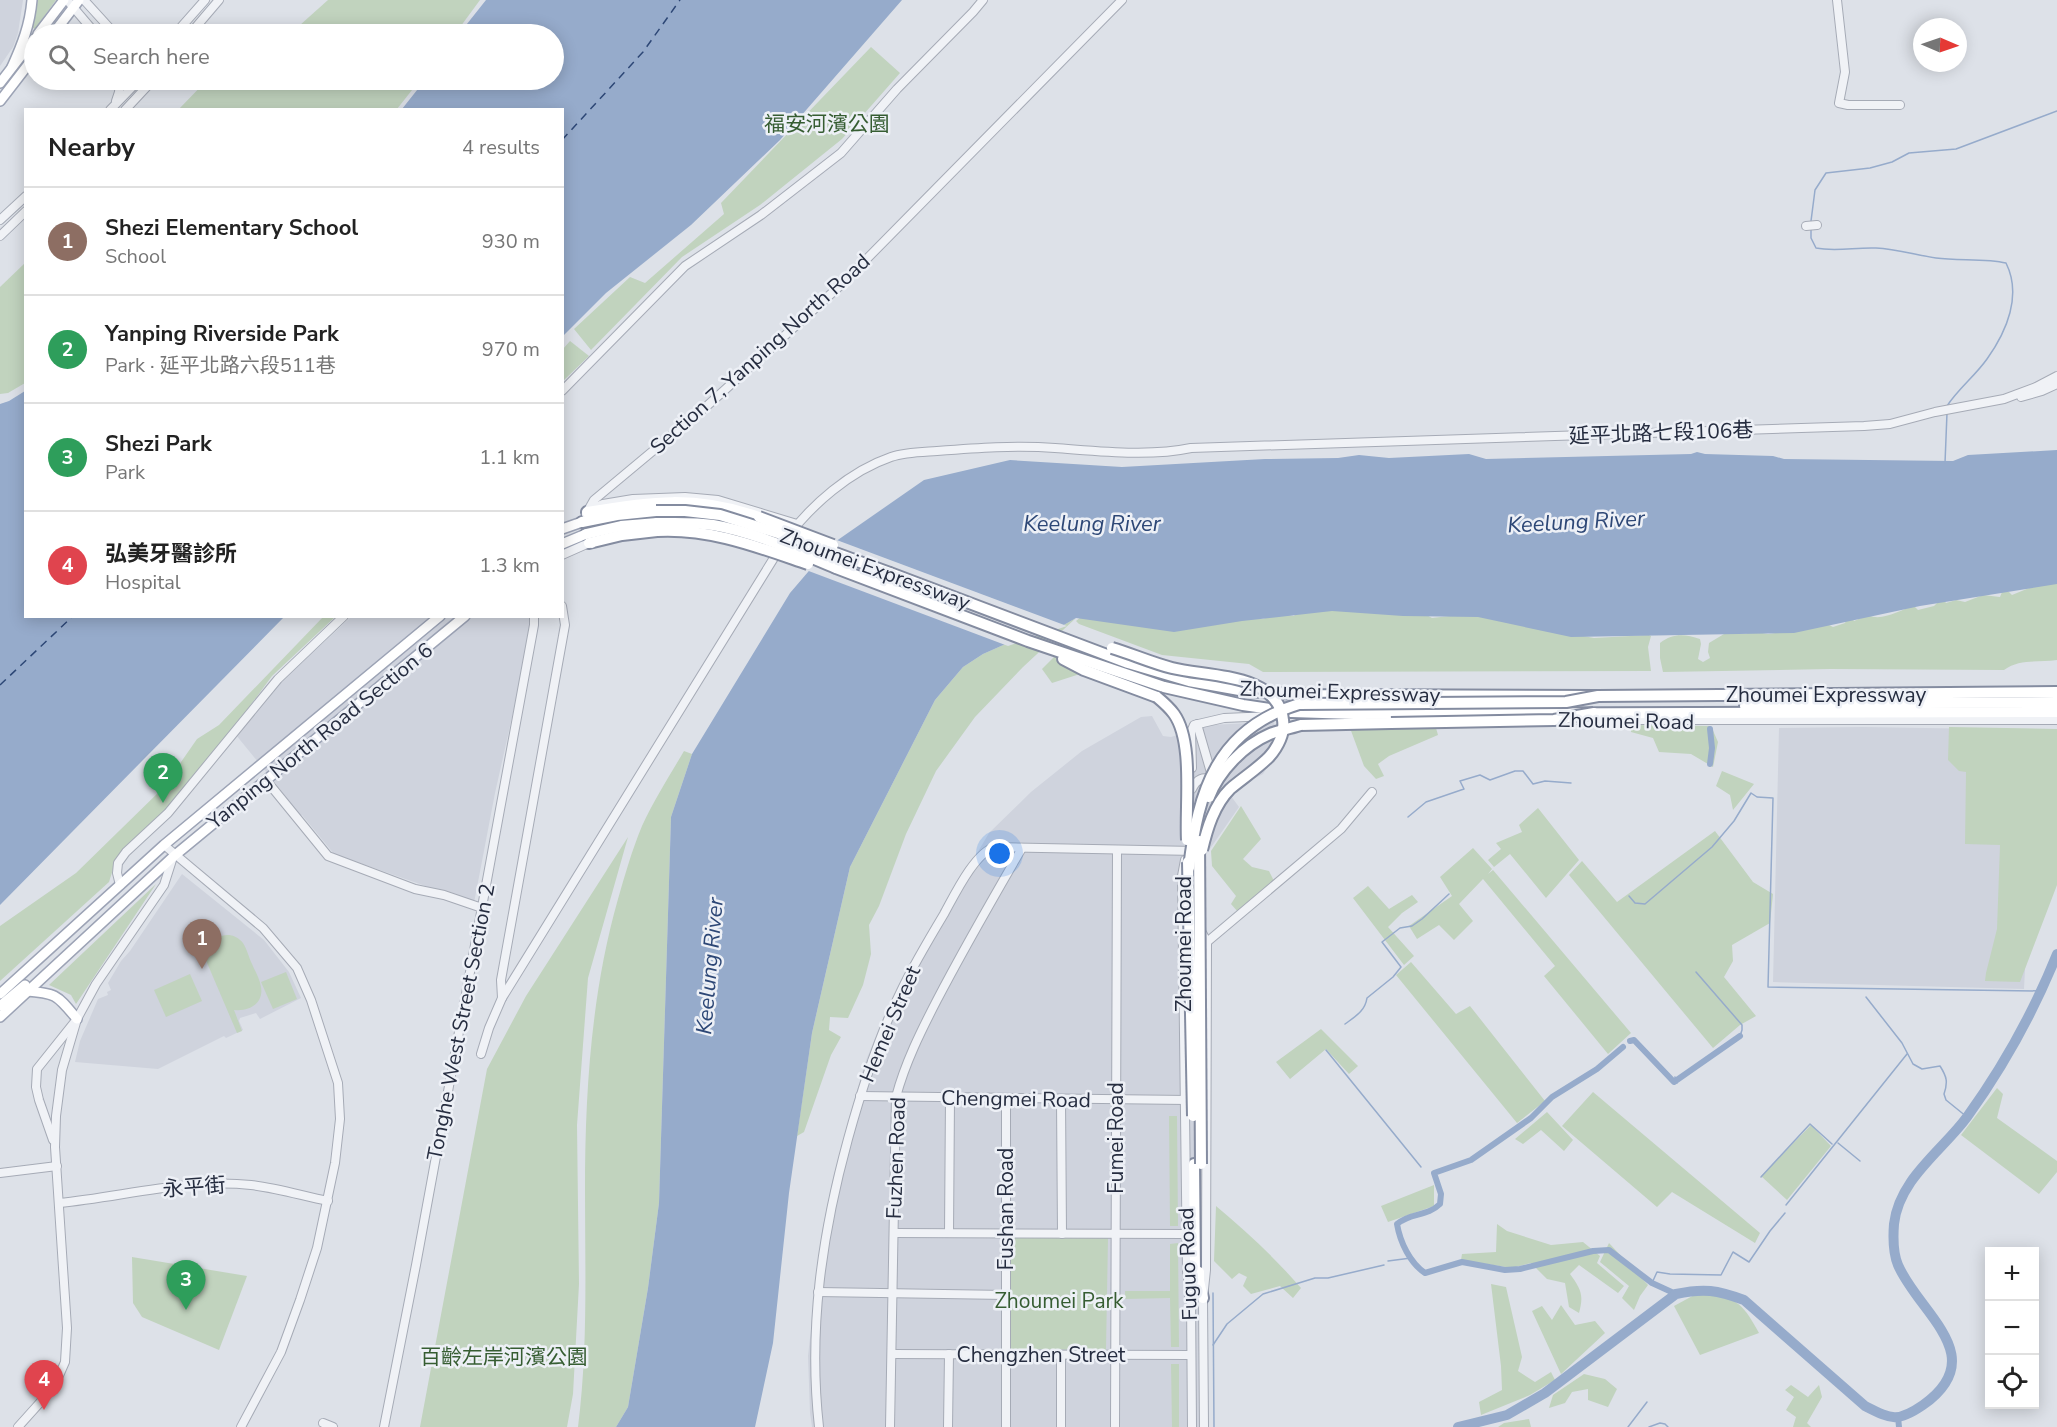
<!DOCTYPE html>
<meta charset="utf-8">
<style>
body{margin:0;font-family:"Nunito Sans","Noto Sans TC",sans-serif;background:#f2f2f2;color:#222}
.controls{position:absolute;right:18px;bottom:18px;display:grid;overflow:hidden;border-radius:0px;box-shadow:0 3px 15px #0003}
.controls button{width:54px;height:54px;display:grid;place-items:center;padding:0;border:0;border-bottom:2px solid #e0e0e0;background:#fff;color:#222;font:30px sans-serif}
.compass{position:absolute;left:1913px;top:18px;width:54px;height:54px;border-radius:50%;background:#fff;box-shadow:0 3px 15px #0003;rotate:92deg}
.you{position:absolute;left:1000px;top:854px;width:21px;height:21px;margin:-15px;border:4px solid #fff;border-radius:50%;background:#1a73e8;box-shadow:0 0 0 9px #1a73e833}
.badge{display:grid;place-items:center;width:39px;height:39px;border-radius:50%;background:#0b8043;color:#fff;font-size:20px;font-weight:700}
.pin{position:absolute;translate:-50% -50px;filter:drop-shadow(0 2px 3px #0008)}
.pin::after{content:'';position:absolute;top:32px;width:21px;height:18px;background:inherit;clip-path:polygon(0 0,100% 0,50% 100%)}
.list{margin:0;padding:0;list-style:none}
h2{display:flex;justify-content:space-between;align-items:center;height:78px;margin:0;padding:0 24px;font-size:26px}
h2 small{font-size:20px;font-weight:400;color:#767676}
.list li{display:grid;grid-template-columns:39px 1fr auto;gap:18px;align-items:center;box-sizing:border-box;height:108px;padding:0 24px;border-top:2px solid #e0e0e0}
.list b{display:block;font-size:22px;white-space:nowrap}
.list p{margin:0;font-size:20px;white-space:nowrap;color:#767676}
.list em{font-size:20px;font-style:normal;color:#767676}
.icon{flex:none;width:33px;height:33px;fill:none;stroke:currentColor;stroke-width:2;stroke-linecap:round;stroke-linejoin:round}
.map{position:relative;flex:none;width:2057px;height:1427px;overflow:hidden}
.search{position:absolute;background:#fff;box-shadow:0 3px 15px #0003;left:24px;top:24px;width:540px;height:66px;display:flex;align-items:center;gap:15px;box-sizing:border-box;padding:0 21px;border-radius:33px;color:#767676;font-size:22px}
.panel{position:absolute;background:#fff;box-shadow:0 3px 15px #0003;left:24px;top:108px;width:540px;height:510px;border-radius:0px}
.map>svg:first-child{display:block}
.built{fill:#cfd3dd}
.green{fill:#c1d3be}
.water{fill:#96abcb}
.pier{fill:#dde1e8}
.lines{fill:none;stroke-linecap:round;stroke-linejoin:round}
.stream{stroke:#96abcb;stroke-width:1.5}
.canal{stroke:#96abcb;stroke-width:6}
.river{stroke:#96abcb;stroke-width:10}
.ferry{stroke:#2d4776;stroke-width:1.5;stroke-dasharray:8 6;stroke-linecap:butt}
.minor-casing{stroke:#a6abb6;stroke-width:10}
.major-casing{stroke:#9ca3b5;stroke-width:12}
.highway-casing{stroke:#848ca0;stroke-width:14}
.minor{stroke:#f0f2f6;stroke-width:8}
.major{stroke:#fff;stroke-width:9}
.highway{stroke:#fff;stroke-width:10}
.highway-bridge-casing{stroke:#848ca0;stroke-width:14;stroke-linecap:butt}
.highway-bridge{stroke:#fff;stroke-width:10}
.labels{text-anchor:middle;stroke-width:5;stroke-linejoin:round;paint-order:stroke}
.park-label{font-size:21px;fill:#365d32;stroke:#edf0f6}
.street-label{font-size:21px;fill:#262d40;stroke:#edf0f6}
.water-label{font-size:22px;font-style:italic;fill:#2d4776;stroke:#edf0f6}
</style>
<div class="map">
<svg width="2057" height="1427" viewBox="0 0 2057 1427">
<rect width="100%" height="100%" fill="#dde1e8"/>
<g class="built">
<polygon points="0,0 23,0 18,33 13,47 0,66"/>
<polygon points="351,617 532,617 530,637 495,793 474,903 334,854 302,815 300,816 276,784 236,735 277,686"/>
<polygon points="1152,716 1163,736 1171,737 1209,725 1274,722 1280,747 1263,774 1228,792 1239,807 1205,856 1205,1427 812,1427 810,1413 808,1356 822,1231 833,1178 850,1115 865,1063 886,1011 907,972 989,833 1031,792 1082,751 1141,717"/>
<polygon points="1863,727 2057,730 2025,969 2024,989 1773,982 1779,728"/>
<polygon points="182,874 264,940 289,972 301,998 260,1019 256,1013 240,1018 239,1021 243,1030 226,1038 224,1036 158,1069 75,1062 80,1041 98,999 108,995 107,992 111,990 108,983 121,961 130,951"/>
</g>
<g class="green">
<polygon points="35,0 56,0 35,29 31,27"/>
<polygon points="328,0 480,0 455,34 290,34"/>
<polygon points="871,47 900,73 842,139 760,205 682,257 591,350 574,329 630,277 645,283 724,214 721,203"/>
<polygon points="207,80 225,80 235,86 242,80 420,80 397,109 179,109"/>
<polygon points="25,263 25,383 8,393 0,394 0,287"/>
<polygon points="570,341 589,356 563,381 563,349"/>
<path d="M2057,582V660C2038,663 2020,658 2004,670L1830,669L1663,672L1660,658V643C1673,633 1685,634 1700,639L1701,644L1698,659L1703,662L1710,658L1708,652L1709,643L1724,634H1746L1752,631L1768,634L1829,625L1833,627L1845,623L1847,618L1851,617L1854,621L1868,615C1882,622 1899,610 1914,606L1918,610L1934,606L1940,600H1944L1946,603L1956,600L1965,602L1983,595L2000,597L2002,592H2009L2012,595L2039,584Z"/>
<polygon points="1299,609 1423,613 1432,618 1467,614 1594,638 1649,635 1651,636 1648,647 1651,671 1263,672 1249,664 1162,655 1079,624 1076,621 1082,616 1263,619 1278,613 1294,616"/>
<polygon points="323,617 335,617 272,676 182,798 115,863 109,882 0,981 0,926 76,873 163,788 197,739 219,725"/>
<polygon points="1076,618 1023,667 975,717 936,771 906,834 879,906 869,925 871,954 863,985 848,1018 830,1017 829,1030 841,1037 831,1055 804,1132 797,1136 812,1033 850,867 935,700 963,667 983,654 1019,638 1062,626"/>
<polygon points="1055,656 1079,656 1083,673 1052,683 1042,669"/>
<polygon points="1631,725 1711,726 1718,742 1713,767 1691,754 1659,752 1653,738 1631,732"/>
<polygon points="1949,727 2057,729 2057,885 2020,982 1985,981 1986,973 1997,929 2000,845 1965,844 1966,772 1959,771 1948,760"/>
<polygon points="1350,728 1436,728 1438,735 1389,756 1378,764 1384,776 1376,779 1364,766"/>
<path d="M684,751L692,754L671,817L659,1203L648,1288L628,1407L616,1427H578C588,1349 585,1270 585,1191C585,1093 591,994 618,899C625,875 632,850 642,826C654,800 670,775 684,751Z"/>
<polygon points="1722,771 1754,784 1733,810 1730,795 1716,786"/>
<polygon points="1241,806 1261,839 1243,859 1252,867 1269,871 1274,881 1238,912 1231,904 1236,896 1212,866 1211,851"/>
<polygon points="1538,808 1579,860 1546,898 1510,854 1494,867 1488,860 1501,849 1496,843 1522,832 1519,825"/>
<polygon points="1715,831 1753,882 1773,894 1770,923 1732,945 1733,961 1724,977 1756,1016 1740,1025 1713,1048 1569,875 1582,861 1617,902"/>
<polygon points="628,837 588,978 577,1125 579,1284 573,1394 567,1427 420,1427 487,1069 526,996"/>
<polygon points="1473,848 1492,869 1488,874 1493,870 1631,1033 1608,1054 1544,976 1555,966 1483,879 1459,904 1473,921 1454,940 1439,925 1417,939 1409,926 1452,896 1440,877"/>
<polygon points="156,884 76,1004 71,995 49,985"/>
<polygon points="1368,886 1389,909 1412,895 1418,902 1402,913 1388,927 1414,956 1404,965 1353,898"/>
<path d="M202,935L207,947C215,935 232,929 243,943C247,949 249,958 252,964C255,971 260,979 261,987C264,1004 248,1012 234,1010L242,1031L237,1033L196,937Z"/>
<polygon points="1411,962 1456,1014 1470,1006 1545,1101 1517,1123 1396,975"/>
<polygon points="286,972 297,999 273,1009 261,982"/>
<polygon points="190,974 202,1001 166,1017 154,990"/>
<polygon points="1321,1029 1358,1066 1349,1074 1326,1049 1290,1079 1276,1062"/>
<polygon points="1997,1088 2003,1094 1997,1118 2057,1161 2057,1172 2039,1194 1961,1135"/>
<polygon points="1593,1092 1760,1233 1755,1243 1672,1192 1657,1207 1562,1126"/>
<polygon points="1547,1112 1573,1140 1564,1151 1541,1130 1523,1144 1515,1139"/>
<polygon points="1169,1116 1177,1116 1178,1226 1170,1226"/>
<polygon points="1811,1125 1831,1146 1787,1200 1761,1176"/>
<polygon points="1434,1185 1434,1206 1388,1222 1381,1206"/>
<path d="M1216,1206C1246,1231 1275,1258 1301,1288L1293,1298L1280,1286L1251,1294L1243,1286L1247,1277L1239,1273L1232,1279L1214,1261Z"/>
<path d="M1497,1224L1507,1231L1551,1245L1583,1242L1600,1256L1597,1263L1624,1286L1618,1293L1579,1265L1570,1274C1581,1289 1584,1295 1579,1313L1569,1307L1565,1283L1547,1279L1531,1263L1512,1268L1461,1260L1462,1254L1496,1252Z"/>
<polygon points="1011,1237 1108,1238 1106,1350 1011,1349"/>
<polygon points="1178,1243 1179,1347 1171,1347 1170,1298 1125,1299 1125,1291 1170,1291 1170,1244"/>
<polygon points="1609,1243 1648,1285 1640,1296 1634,1310 1622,1298 1629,1286 1600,1262"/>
<polygon points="132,1257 247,1276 219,1350 142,1317 133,1303"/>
<polygon points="1491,1284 1506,1287 1522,1357 1518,1371 1535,1382 1551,1372 1555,1380 1530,1395 1481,1415 1479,1402 1502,1390 1501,1366"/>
<path d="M1698,1293C1736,1298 1740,1299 1759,1333L1700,1355L1674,1306Z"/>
<polygon points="1561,1305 1575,1325 1595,1321 1605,1333 1561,1374 1532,1311 1542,1306 1552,1320"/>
<polygon points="1171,1364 1179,1364 1179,1427 1172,1427"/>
<polygon points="1584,1374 1605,1379 1617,1389 1608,1407 1588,1400 1588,1389 1572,1392 1565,1403 1549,1408 1553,1395"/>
<polygon points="1791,1385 1808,1397 1819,1385 1822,1397 1807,1423 1811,1427 1793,1427 1796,1417 1786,1410 1794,1397 1785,1390"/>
<polygon points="1529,1419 1531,1427 1498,1427 1504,1423"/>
</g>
<g class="water">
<polygon points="486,0 902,0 780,140 691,225 606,293 563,336 562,110 402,109 425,80 554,80 554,34 459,34"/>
<polygon points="25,391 26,616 284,617 0,905 0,404 9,401"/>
<polygon points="2057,450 2057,584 1920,606 1794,633 1571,637 1478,617 1403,616 1332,611 1242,621 1174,632 1076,618 1062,626 1019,638 983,654 963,667 935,700 850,867 812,1033 789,1193 773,1343 755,1427 616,1427 628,1407 648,1288 659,1203 671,817 692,754 790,593 832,544 924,480 1010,460 1122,467 1265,459 1338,458 1359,455 1389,458 1469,454 1486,459 1691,454 1697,452 1705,454 1773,456 1784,459 1953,461 1968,455"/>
</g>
<polygon class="pier" points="834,539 1067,626 1008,646 806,570"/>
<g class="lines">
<g class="stream">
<polyline points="1811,221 1815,190 1826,173 1870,168 1892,162 1909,153 1956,149 2057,111"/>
<path d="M1811,229V238L1816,248C1836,252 1856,247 1876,248C1896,249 1916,255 1936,258C1958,261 1986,258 2006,263C2022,295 2007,331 1987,359C1975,376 1958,389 1947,406"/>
<polyline points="1945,463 1947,413"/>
<polyline points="1408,817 1426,802 1464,789 1460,781 1480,775 1490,780 1515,771 1523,771 1533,784 1545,781 1571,783"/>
<polyline points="1629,896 1635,903 1645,904 1712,847 1734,821 1751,793 1757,797 1773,798 1768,987 2042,991"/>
<polyline points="1696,972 1742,1025 1742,1030 1740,1036"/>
<path d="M1866,997L1902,1043L1913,1064L1922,1069L1940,1066C1947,1077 1948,1082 1944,1094L1946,1100L1967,1117"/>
<path d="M1345,1024C1356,1016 1365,1011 1367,998L1393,977L1401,967L1382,942L1400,928L1412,926L1422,919L1449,894"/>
<polyline points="1326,1050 1421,1167"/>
<polyline points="1675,1077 1677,1083"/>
<polyline points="1838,1143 1860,1161"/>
<polyline points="1761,1177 1810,1124 1832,1144"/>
<polyline points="1786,1205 1907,1054"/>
<polyline points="1388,1261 1411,1258"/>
<polyline points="1652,1283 1657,1272 1670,1274 1721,1275 1733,1252 1749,1262 1770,1231 1785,1213"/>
<polyline points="1213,1293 1214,1427"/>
<polyline points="1213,1345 1227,1324 1263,1294 1315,1278 1328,1278 1384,1265"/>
<polyline points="1628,1427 1647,1402"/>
<polyline points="1649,1427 1660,1423 1665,1424 1668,1427"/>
</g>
<g class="canal">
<polyline points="1710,729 1712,748 1710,764"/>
<polyline points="1630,1041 1634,1040 1674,1082 1740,1036"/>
<path d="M1623,1047L1597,1069L1552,1097L1531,1118L1471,1160L1434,1173L1441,1194L1440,1204C1427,1217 1411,1212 1397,1224C1400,1242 1410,1263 1425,1273L1462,1262L1505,1270L1520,1269L1593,1251L1609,1250L1652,1283L1676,1294"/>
<polyline points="1898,1417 1899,1427"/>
</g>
<path class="river" d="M1458,1427L1507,1415L1545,1393L1676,1294C1704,1288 1717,1290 1744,1300L1865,1406C1891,1419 1897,1423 1923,1405C1992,1356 1919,1314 1898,1265C1893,1253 1893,1237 1894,1224C1899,1179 1942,1151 1967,1117C2003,1067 2034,1011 2057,954"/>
<g class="ferry">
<polyline points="562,140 643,52 680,0"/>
<polyline points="0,685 73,616"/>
</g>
<g class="minor-casing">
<g id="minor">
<polyline points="67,0 96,34"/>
<polyline points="84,0 115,34"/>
<polyline points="1837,0 1845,72 1839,103 1848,105 1900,105"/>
<polyline points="64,34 83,34"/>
<polyline points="175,34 205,0"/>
<polyline points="190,34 219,0"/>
<polyline points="116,101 119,92 120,80"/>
<polyline points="110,110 139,80"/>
<polyline points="125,110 153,80"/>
<polyline points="0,220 26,196"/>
<polyline points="1806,226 1817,225"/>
<polyline points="0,236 26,211"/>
<polyline points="562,391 685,266 761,215 841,153 897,89 973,12 983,0"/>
<polyline points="2021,397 2042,391 2057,384"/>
<polyline points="596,507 603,504 633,499 685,497 718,500 797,524"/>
<polyline points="586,514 594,500 708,405 843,283 1122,0"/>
<polyline points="562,555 589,543 592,544"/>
<polyline points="1573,720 2057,720"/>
<polyline points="1197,724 1214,783 1217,807"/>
<polyline points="1192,768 1191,732 1194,725 1224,718 1270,716"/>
<polyline points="266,780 328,856 415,889 444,895 482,908"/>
<path d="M1192,789C1196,780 1204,774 1213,782"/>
<polyline points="164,845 263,928 297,968 311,1000 338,1083 340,1119 335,1163 317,1248 300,1300 281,1352 241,1427"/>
<polyline points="1185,860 1182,876 1187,1271 1191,1299 1192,1427"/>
<polyline points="120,885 117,873 118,863 126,852 168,813 278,679 344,616"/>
<polyline points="1201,931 1207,942 1206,1270 1203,1298 1204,1427"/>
<polyline points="1207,942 1341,829 1372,792"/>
<path d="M502,998L785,540C811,505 850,471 891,457C905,452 922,452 937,451C976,448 1016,445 1055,448C1098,451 1149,457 1191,448L1864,426L1890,424L1935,412L2004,399L2036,387L2057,376"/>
<polyline points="481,1054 489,1028 502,998 501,980 565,625 562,606"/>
<polyline points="860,1096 1188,1100"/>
<polyline points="1061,1100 1062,1234"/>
<polyline points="53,1140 39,1100 36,1087 37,1069 77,1019 96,984 164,885 173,857"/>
<polyline points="0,1173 57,1166"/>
<path d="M59,1203C122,1197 187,1178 251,1185C277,1188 303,1196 328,1201"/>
<polyline points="894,1233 1187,1234"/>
<polyline points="949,1233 950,1098"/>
<polyline points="818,1292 1006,1295"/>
<polyline points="892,1354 1191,1355"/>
<polyline points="323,1423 333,1427"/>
<polyline points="18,1427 54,1387 65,1362 67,1328 55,1147 56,1116 62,1070 77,1019"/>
<polyline points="384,1427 416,1265 534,625 534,616"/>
<path d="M819,1427C808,1329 822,1234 848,1139C862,1088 878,1037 902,989C914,964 929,939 944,914C954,896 975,852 995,847L1195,851"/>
<path d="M890,1427L896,1097C905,1063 921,1031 937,1000C964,948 993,898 1022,848"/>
<polyline points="948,1427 949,1354"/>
<polyline points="1006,1427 1006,1099"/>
<polyline points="1061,1427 1061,1355"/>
<polyline points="1115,1427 1117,850"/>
</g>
</g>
<g class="major-casing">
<g id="major">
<polyline points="38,34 64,0"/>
<polyline points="53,34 79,0"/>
<path d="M12,67C22,45 30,25 32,0"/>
<polyline points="0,83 34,39"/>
<polyline points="0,101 34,57"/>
<polyline points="562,529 582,522"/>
<polyline points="562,544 586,534"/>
<path d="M25,991C57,993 57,995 77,1019"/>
<polyline points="0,994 164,845 440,616"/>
<polyline points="0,1006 25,985"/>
<polyline points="0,1017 174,856 465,616"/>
</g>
</g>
<g class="highway-casing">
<g id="highway">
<path d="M587,512C650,501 696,495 759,517"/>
<polyline points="582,522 617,515 656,511"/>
<polyline points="586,534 621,526 657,523"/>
<polyline points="589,543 622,535 657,531"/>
<polyline points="836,568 1028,641 1164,687 1243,705 1291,712 1354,714 2057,712"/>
<polyline points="890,573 1128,663 1189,681 1245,691 1315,695 1598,696 2057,692"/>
<polyline points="1063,659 1084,670 1157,697"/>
<polyline points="1745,706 1783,704 2057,702"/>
<polyline points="1301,725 1391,723"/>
<polyline points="1199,1272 1199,1281 1203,1298"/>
<polyline points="1191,1299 1195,1270 1194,1164"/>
</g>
</g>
<use href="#minor" class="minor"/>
<use href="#major" class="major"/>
<use href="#highway" class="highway"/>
<g class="highway-bridge-casing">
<g id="highway-bridge">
<polyline points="656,511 685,511 720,515 800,540 890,573"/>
<polyline points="759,517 833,545"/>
<path d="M657,523C675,523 694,522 713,525C755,532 797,552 836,568"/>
<path d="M657,531C710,528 758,547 808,564"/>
<path d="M1112,648C1132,654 1152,663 1172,668C1208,677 1278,673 1283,720C1285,733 1278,747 1269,757C1257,769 1243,778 1230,789C1214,805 1207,829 1202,850"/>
<path d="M1157,697C1163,702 1169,707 1174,714C1194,742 1185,806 1187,840"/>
<polyline points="1391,723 1554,720 1594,713"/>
<path d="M1209,797C1219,771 1244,745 1270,734C1280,730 1291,728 1301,725"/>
<polyline points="1199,841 1201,1164"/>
<polyline points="1188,862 1193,1116"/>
<path d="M1189,868C1198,791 1217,729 1299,704L1566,702L1598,696"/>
</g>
</g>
<use href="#highway-bridge" class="highway-bridge"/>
</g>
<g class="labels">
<g class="park-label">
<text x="827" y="131">福安河濱公園</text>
<text x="1059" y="1308">Zhoumei Park</text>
<text x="504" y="1364">百齡左岸河濱公園</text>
</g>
<g class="street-label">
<text transform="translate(760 354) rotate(-42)" y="7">Section 7, Yanping North Road</text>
<text transform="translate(1661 433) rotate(-2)" y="7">延平北路七段106巷</text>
<text transform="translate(875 569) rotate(20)" y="7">Zhoumei Expressway</text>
<text transform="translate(1340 692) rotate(2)" y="7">Zhoumei Expressway</text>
<text x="1826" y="702">Zhoumei Expressway</text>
<text transform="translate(1626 721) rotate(1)" y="7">Zhoumei Road</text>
<text transform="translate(320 736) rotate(-39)" y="7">Yanping North Road Section 6</text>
<text transform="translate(1184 944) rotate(-90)" y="7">Zhoumei Road</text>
<text transform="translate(461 1022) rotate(-79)" y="7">Tonghe West Street Section 2</text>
<text transform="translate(890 1024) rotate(-67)" y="7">Hemei Street</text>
<text transform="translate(1016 1099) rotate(1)" y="7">Chengmei Road</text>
<text transform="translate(1116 1138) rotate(-90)" y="7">Fumei Road</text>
<text transform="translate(896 1158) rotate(-88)" y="7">Fuzhen Road</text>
<text transform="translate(194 1187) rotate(-4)" y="7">永平街</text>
<text transform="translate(1006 1209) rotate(-90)" y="7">Fushan Road</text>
<text transform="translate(1188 1264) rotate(-92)" y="7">Fuguo Road</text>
<text x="1041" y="1362">Chengzhen Street</text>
</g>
<g class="water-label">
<text transform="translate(1576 521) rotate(-3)" y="8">Keelung River</text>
<text x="1092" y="531">Keelung River</text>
<text transform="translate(709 966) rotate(-85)" y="8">Keelung River</text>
</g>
</g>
</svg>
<div class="controls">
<button>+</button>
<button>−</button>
<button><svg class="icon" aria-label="locate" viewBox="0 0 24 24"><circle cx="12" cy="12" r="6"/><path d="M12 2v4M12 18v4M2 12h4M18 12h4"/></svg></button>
</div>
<svg class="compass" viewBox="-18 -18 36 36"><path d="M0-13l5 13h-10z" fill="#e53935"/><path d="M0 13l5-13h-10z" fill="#767676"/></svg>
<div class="you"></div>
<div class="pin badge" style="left:202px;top:969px;background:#8d6e63">1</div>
<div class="pin badge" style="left:163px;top:803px;background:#2e9e5b">2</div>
<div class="pin badge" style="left:186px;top:1310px;background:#2e9e5b">3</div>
<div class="pin badge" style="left:44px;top:1410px;background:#e0444e">4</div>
<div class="search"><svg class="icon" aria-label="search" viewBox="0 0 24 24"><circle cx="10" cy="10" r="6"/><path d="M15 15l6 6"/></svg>Search here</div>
<section class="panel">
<h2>Nearby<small>4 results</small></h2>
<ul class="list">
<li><span class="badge" style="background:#8d6e63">1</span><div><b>Shezi Elementary School</b><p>School</p></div><em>930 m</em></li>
<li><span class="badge" style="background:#2e9e5b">2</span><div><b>Yanping Riverside Park</b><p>Park · 延平北路六段511巷</p></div><em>970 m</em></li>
<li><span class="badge" style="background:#2e9e5b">3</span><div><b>Shezi Park</b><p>Park</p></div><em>1.1 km</em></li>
<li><span class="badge" style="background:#e0444e">4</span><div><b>弘美牙醫診所</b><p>Hospital</p></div><em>1.3 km</em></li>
</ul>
</section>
</div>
